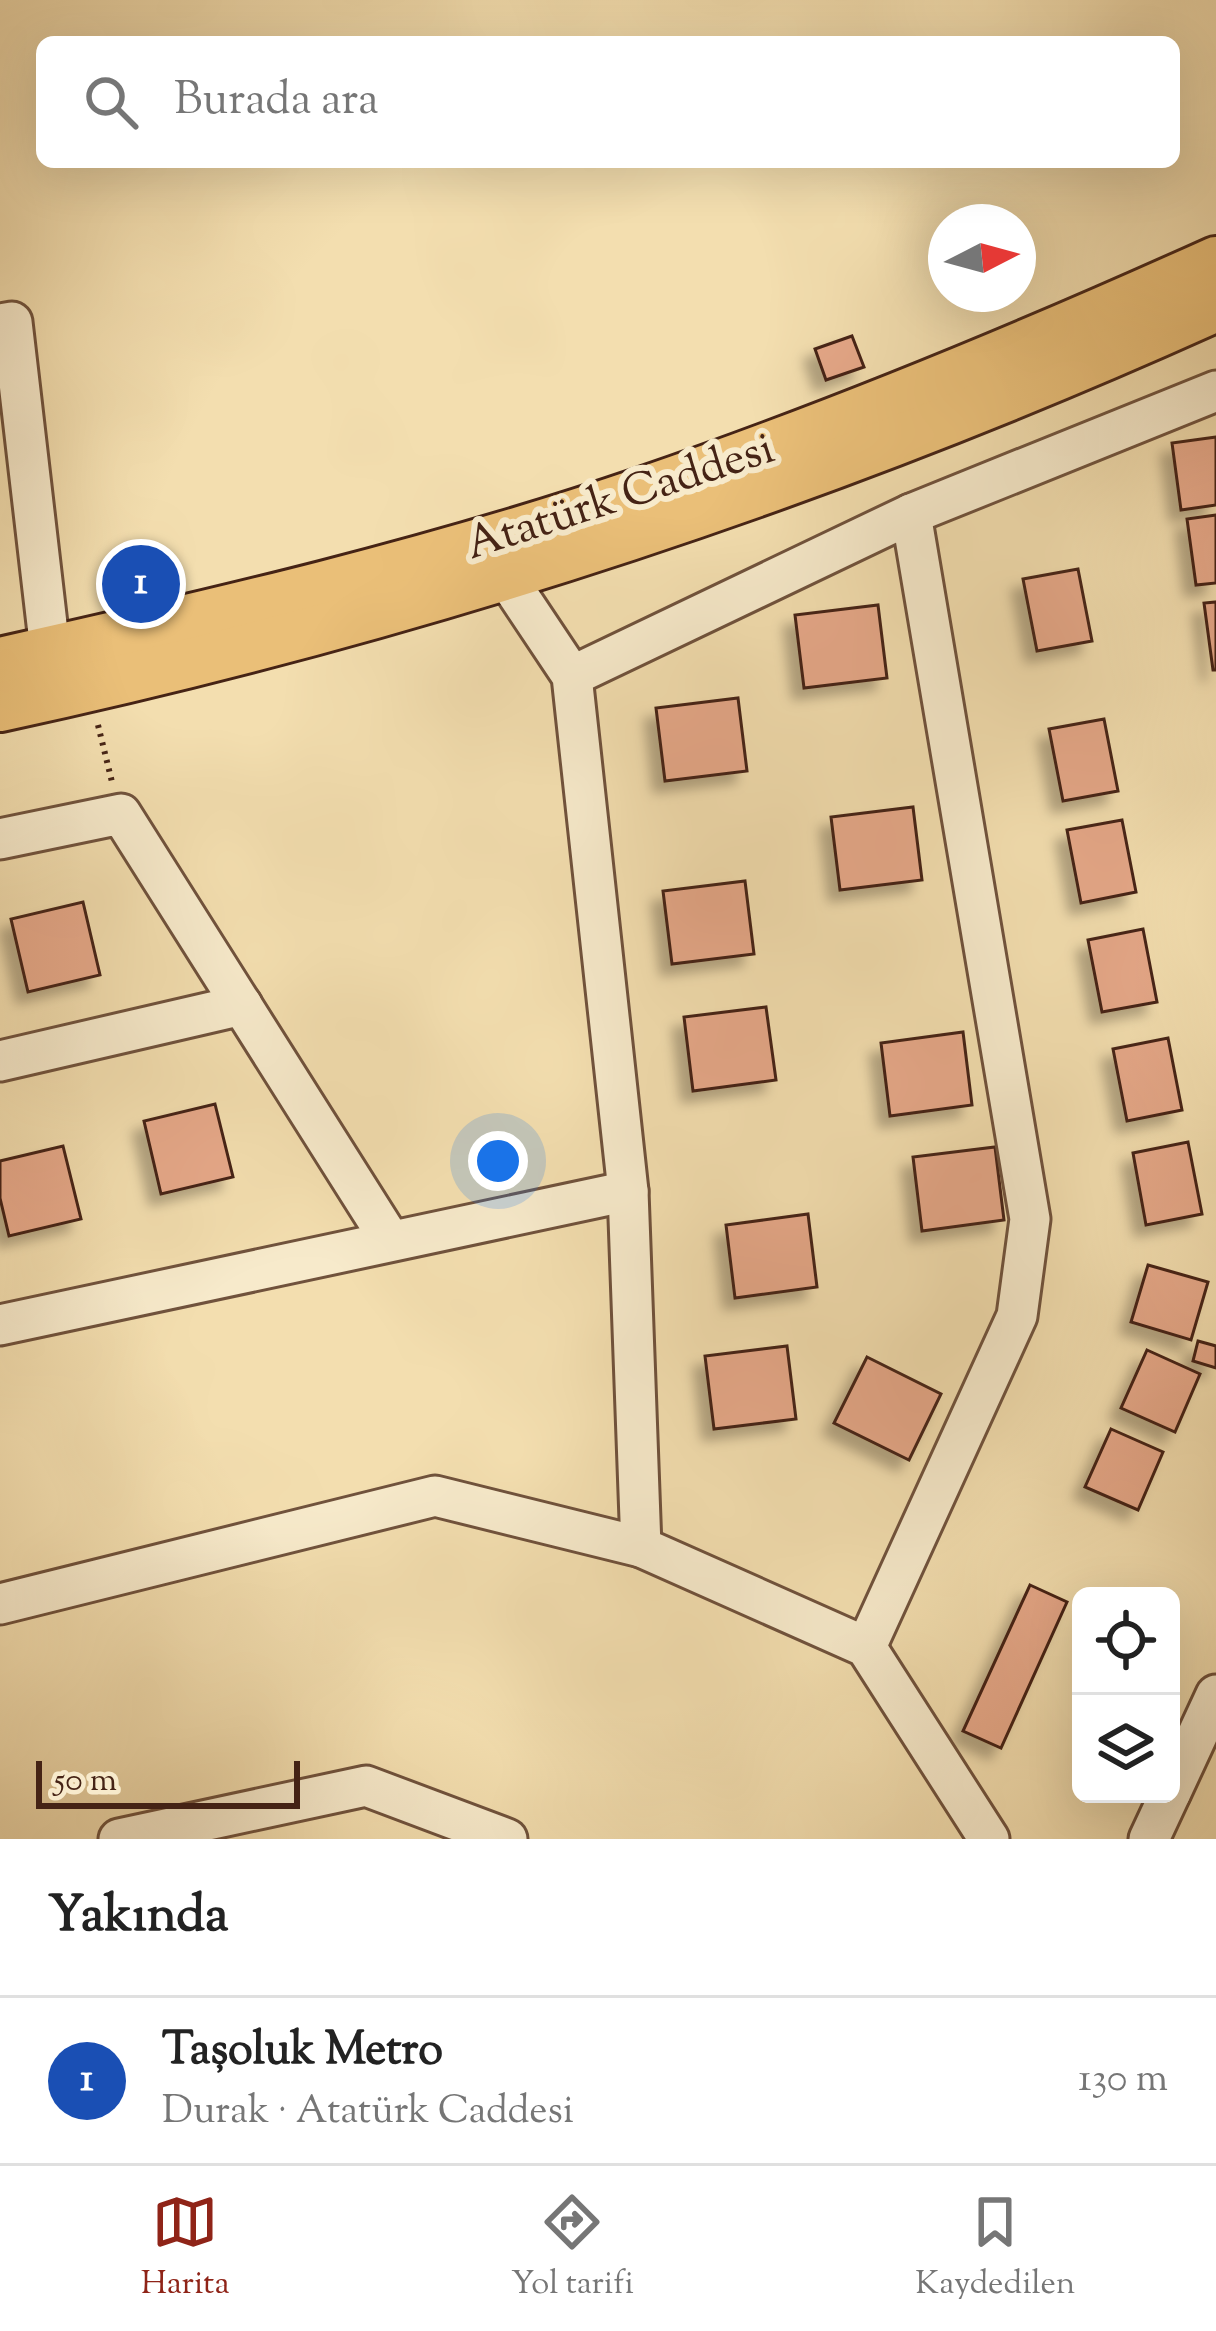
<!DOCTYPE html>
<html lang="tr">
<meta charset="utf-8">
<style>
body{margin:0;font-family:"Sorts Mill Goudy",serif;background:#f2f2f2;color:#222}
.controls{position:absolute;right:36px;bottom:36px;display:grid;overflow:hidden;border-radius:18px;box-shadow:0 12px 48px #0002}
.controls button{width:108px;height:108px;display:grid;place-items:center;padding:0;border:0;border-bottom:3px solid #e0e0e0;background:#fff;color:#222;font:60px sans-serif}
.compass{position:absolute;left:928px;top:204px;width:108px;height:108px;border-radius:50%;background:#fff;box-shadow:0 12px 48px #0002;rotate:84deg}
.scale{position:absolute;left:36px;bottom:30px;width:264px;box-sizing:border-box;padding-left:12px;border:6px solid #452315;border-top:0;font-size:33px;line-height:42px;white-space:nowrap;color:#452315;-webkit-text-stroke:9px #f7eacb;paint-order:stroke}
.you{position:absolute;left:498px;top:1161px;width:42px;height:42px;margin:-30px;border:9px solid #fff;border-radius:50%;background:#1a73e8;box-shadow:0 0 0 18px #1a73e833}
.badge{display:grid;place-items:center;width:78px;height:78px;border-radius:50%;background:#8f2418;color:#fff;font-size:39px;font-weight:700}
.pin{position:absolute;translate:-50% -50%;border:6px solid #fff;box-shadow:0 3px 12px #0006}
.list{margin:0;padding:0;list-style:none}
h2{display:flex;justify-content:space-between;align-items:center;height:156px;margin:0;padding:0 48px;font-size:51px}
h2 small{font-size:39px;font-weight:400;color:#767676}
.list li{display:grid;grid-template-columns:78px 1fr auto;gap:36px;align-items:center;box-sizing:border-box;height:168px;padding:0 48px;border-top:3px solid #e0e0e0}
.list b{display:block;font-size:45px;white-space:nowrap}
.list p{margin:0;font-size:39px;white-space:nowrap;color:#767676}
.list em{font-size:39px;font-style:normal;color:#767676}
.icon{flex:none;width:66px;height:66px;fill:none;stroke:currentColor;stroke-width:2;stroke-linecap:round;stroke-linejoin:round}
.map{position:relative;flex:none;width:1216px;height:1839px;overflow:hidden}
.search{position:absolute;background:#fff;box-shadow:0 12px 48px #0002;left:36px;right:36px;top:36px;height:132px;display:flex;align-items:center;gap:30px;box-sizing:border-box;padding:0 42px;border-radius:18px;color:#767676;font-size:45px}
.sheet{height:324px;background:#fff}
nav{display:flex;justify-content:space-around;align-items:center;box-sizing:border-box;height:168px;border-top:3px solid #e0e0e0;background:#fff;font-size:33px;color:#767676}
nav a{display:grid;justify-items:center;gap:6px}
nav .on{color:#8f2418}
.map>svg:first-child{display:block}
.building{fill:#e6a889;stroke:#452315;stroke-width:3;filter:url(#shadow)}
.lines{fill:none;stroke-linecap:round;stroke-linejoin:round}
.minor-casing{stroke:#70523c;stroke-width:45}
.major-casing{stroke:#452315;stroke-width:54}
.path{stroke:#452315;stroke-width:6;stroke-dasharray:3 6;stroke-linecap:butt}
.minor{stroke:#f7eacb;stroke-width:39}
.major{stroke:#eabf78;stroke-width:48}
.labels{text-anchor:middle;stroke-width:12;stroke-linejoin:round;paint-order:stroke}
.street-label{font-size:45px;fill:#452315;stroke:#f7eacb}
</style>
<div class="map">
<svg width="1216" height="1839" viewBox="0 0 1216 1839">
<defs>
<filter id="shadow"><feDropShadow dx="-11" dy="11" stdDeviation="6" flood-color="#0004"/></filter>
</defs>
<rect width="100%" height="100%" fill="#f3deaf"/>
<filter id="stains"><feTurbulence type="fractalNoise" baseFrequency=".00167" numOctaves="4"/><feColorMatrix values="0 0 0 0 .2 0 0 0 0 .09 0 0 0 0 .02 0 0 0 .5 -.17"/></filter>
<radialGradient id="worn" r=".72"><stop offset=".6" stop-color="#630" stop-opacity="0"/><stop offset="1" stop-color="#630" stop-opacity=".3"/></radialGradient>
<g class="building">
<polygon points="852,336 864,367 826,380 815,349"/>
<polygon points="1216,437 1216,505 1181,510 1172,443"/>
<polygon points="1216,515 1216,583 1196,585 1187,519"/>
<polygon points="1078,569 1092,641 1037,651 1023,579"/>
<polygon points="1216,602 1216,670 1213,670 1204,603"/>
<polygon points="878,605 887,678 804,688 795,615"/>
<polygon points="738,698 747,771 665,781 656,708"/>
<polygon points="1104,719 1118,791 1063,801 1049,729"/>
<polygon points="913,807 922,880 840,890 831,817"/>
<polygon points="1122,820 1136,892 1081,903 1067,830"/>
<polygon points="745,881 754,954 672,964 663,891"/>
<polygon points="83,902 100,975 28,992 11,919"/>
<polygon points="1143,929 1157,1002 1102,1012 1088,940"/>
<polygon points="766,1007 776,1080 693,1091 684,1017"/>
<polygon points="963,1032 972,1105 890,1116 881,1043"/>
<polygon points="1168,1038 1182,1110 1127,1121 1113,1049"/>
<polygon points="215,1104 233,1177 161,1194 144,1121"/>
<polygon points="1188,1142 1202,1214 1146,1225 1133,1153"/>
<polygon points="63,1146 81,1219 9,1236 0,1198 0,1161"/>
<polygon points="995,1147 1004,1220 922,1231 913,1157"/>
<polygon points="808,1214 817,1287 735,1298 726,1225"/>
<polygon points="1148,1265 1208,1282 1191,1340 1131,1322"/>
<polygon points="1198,1341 1216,1346 1216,1368 1193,1361"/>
<polygon points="787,1346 796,1419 714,1429 705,1356"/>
<polygon points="1147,1350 1200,1374 1175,1432 1121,1408"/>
<polygon points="867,1357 941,1394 909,1460 834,1423"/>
<polygon points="1111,1429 1163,1452 1138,1510 1085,1487"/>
<polygon points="1030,1585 1067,1602 1001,1748 963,1731"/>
</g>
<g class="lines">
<g class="minor-casing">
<g id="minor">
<polyline points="0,324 12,322 50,650"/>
<polyline points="500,551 504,574 572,676 628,1191 641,1547 866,1647 989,1839"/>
<polyline points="572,676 911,514 1216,391"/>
<polyline points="0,839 121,814 390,1240"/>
<polyline points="0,1061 242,1005"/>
<polyline points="0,1325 628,1191"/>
<polyline points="0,1604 435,1496 641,1547"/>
<polyline points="866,1647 1017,1316 1030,1219 911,514"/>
<polyline points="1171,1792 1216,1695"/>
<polyline points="119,1839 366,1786 507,1839"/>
<polyline points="1149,1839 1170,1794"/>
</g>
</g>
<g class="major-casing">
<g id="major">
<path d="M0,662C215,614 434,563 642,492C838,425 1028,346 1216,261"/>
<path d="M0,707C418,617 827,483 1216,307"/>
</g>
</g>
<polyline class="path" points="98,725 112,782"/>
<use href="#minor" class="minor"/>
<use href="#major" class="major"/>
</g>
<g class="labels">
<g class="street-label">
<text transform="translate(619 494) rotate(-18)" y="16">Atatürk Caddesi</text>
</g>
</g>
<rect width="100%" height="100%" filter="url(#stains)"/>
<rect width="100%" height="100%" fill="url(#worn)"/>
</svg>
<div class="controls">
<button><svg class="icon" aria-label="locate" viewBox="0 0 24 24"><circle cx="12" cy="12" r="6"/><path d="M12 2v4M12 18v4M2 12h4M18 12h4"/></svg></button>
<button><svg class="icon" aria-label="layers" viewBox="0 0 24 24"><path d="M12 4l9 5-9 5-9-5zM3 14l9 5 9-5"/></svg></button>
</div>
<svg class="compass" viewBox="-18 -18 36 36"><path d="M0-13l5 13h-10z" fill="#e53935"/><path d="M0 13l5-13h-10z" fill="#767676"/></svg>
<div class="scale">50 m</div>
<div class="you"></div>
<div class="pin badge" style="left:141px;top:584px;background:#1a4fb4">1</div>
<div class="search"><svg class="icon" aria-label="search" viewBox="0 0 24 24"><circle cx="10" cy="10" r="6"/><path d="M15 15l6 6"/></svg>Burada ara</div>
</div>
<section class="sheet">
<h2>Yakında<small></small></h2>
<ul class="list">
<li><span class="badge" style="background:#1a4fb4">1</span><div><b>Taşoluk Metro</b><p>Durak · Atatürk Caddesi</p></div><em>130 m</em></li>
</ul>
</section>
<nav>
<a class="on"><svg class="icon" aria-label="map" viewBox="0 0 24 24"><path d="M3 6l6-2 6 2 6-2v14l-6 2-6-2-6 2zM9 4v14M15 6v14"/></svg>Harita</a>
<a><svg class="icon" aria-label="directions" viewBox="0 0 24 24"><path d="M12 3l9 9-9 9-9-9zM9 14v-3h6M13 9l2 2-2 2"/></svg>Yol tarifi</a>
<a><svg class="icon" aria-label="saved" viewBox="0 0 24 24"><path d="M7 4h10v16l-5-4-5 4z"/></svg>Kaydedilen</a>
</nav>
